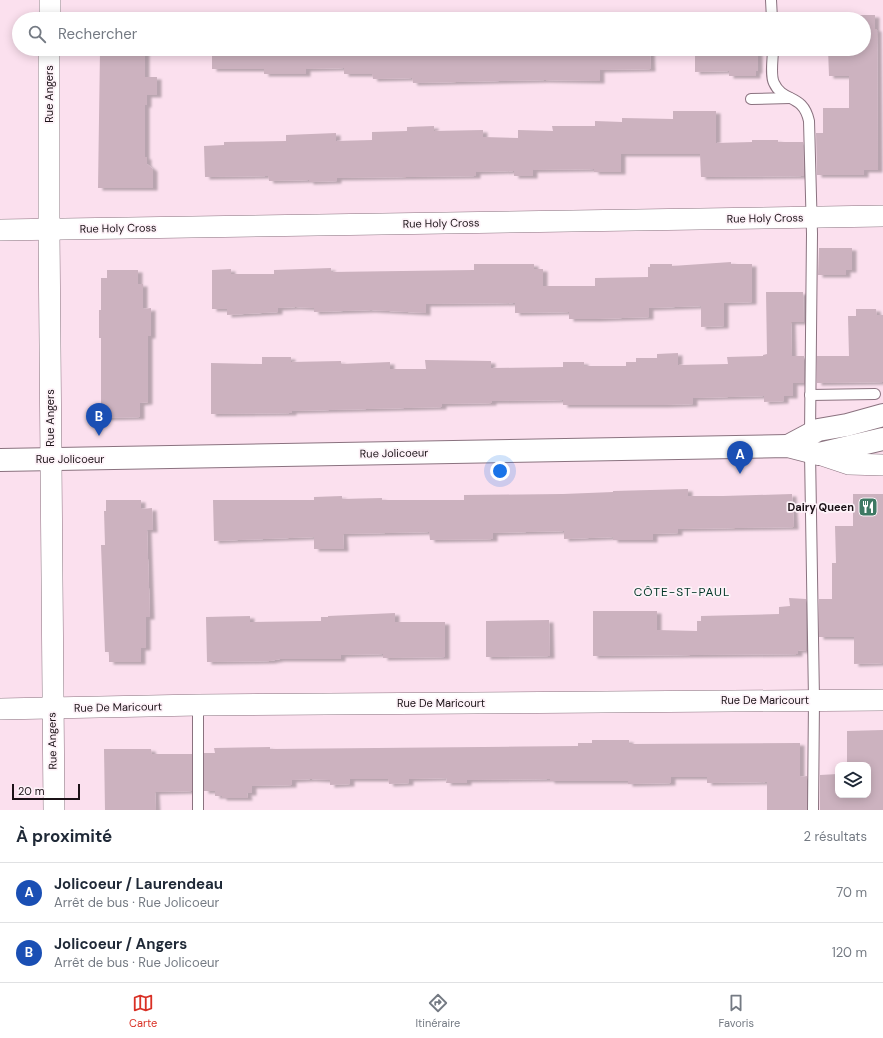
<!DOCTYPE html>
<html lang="fr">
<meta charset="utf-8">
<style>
body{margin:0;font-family:"DM Sans",sans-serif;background:#f6f6f7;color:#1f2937}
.controls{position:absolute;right:12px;bottom:12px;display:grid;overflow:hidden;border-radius:8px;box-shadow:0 2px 10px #0003}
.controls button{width:36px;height:36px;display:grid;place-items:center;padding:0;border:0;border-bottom:1px solid #e0e1e3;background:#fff;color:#1f2937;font:20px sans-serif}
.scale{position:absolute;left:12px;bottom:10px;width:68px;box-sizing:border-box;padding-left:4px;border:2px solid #1b1217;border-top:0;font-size:11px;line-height:14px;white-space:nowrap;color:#1b1217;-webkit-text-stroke:3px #fdf2f8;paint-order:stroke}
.you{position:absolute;left:500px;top:471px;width:14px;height:14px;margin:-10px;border:3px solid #fff;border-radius:50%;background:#1a73e8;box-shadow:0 0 0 6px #1a73e833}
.badge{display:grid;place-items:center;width:26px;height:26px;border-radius:50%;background:#d93025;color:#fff;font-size:13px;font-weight:700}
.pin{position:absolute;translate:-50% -33px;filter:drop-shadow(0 1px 2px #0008)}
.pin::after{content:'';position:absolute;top:21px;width:14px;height:12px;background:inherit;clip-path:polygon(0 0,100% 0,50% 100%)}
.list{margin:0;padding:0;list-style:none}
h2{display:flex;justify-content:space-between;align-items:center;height:52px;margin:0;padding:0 16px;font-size:17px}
h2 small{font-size:13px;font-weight:400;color:#747a83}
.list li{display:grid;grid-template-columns:26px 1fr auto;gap:12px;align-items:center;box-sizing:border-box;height:60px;padding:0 16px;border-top:1px solid #e0e1e3}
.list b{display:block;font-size:15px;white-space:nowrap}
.list p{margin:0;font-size:13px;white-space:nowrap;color:#747a83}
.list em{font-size:13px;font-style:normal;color:#747a83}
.icon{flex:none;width:22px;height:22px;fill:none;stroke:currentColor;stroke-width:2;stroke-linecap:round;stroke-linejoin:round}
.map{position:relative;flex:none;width:883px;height:810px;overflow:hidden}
.search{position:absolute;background:#fff;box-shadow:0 2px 10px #0003;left:12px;right:12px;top:12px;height:44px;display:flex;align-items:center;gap:10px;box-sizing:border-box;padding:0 14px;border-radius:22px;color:#747a83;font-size:15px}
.sheet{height:172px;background:#fff}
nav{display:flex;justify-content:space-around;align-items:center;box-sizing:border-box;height:56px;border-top:1px solid #e0e1e3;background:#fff;font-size:11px;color:#747a83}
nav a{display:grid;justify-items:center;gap:2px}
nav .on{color:#d93025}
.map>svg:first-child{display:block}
.building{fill:#ccb2bf;filter:url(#shadow)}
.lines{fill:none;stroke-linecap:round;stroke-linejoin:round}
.service-casing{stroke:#8a727f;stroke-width:12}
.minor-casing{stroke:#8a727f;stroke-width:22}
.tertiary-casing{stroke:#8a727f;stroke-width:24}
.service{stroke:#fff;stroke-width:10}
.minor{stroke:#fff;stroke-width:21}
.tertiary{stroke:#fff;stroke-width:22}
.labels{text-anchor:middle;stroke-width:3.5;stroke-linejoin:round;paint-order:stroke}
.street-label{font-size:11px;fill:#1b1217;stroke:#fdf2f8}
.poi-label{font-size:11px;font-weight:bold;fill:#1b1217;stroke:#fdf2f8;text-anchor:end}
.neighbourhood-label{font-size:12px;letter-spacing:1px;fill:#003526;stroke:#fdf2f8}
</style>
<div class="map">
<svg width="883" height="810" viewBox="0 0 883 810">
<defs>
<filter id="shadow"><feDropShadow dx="4.5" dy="2.5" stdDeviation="1" flood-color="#0004"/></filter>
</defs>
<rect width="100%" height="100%" fill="#fbe0ee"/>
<g class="building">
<polygon points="839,15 875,15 875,29 877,29 878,170 864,170 864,175 817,175 816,133 823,133 823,108 849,108 849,76 829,76 828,49 864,49 864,19 840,19"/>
<polygon points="100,49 145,49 145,77 157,77 157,95 147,95 147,105 145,105 145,157 147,157 147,164 153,169 153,188 98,188"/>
<polygon points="212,49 650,49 651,69 600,70 600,81 545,80 413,83 412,78 373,79 372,74 344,74 344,68 306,69 306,74 264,74 264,69 212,69"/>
<polygon points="695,49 758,49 758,71 756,71 756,76 729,76 729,71 695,72"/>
<polygon points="673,111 716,111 716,143 752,142 752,140 778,140 778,142 803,142 804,176 701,177 700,154 621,154 621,172 594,172 594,169 533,170 533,176 514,176 514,171 476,172 476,176 337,178 337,181 309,182 309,180 269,181 268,176 205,177 204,146 224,145 224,142 286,141 286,135 336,133 336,141 372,140 372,132 407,131 407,127 434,126 434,131 483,130 483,137 518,138 518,130 553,131 552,126 595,126 595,121 622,122 622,118 673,119"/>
<polygon points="819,248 852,248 852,270 846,270 846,275 818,275"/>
<polygon points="731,262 731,264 752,264 752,302 724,303 724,326 701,327 701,306 649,308 649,317 595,319 569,319 569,312 515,313 515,303 426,304 426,313 371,310 314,312 314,308 296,307 278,308 278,312 227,315 227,309 212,309 212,270 231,269 231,274 274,274 274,270 331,268 331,272 474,270 474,264 534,264 534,269 543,269 543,286 595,286 595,278 648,277 648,267 650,267 650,264 672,264 672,266"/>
<polygon points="107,270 138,270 138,284 143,284 143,309 151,308 151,336 148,336 148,402 140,403 140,417 101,418 101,338 99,338 99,310 101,310 101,278 107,278"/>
<polygon points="766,292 803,292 804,322 791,322 792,356 804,356 804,383 793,383 793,396 784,396 784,401 764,402 764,396 693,398 693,404 663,405 563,405 563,400 492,401 492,403 442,404 442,407 292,411 292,413 211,414 211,363 262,364 262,357 291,357 291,362 341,361 341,364 390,362 390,369 426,369 425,360 491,361 491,368 563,367 563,362 584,362 584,366 626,366 626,362 636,362 636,358 657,358 657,354 678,353 678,365 728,364 727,357 763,356 763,355 767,354"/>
<polygon points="856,309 876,309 877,315 883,315 883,382 817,383 817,356 849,356 848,316 856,316"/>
<polygon points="688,489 688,496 723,496 792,494 794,527 678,529 678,533 653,534 653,540 613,540 613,537 564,539 564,531 493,533 493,539 430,540 429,532 343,534 344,549 314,549 314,537 214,541 213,500 314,500 314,497 342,496 342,499 382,498 382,500 464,500 464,495 563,494 613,492 613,491"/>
<polygon points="853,494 883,494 883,663 854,664 854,637 819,637 819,599 832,599 832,563 836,563 835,526 853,526"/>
<polygon points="106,500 141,500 141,509 152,508 153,530 147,530 150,617 146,617 146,648 141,648 141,662 109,662 109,652 105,652 101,545 105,545 104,511 106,511"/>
<polygon points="789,598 806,599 806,651 798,650 798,654 593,656 593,611 657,611 657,630 697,631 697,621 701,621 701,616 779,614 779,607 790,606"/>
<polygon points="395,613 395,622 445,622 445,657 383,658 383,654 341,655 341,659 280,659 270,661 207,662 206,617 250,616 250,622 321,621 321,617 328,617 328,616"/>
<polygon points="549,620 550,656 486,657 486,621"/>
<polygon points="883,730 883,810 820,810 820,775 838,774 838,795 868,795 868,765 847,765 847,731"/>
<polygon points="592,740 629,740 629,744 800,743 800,777 807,776 807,810 767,810 767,782 707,783 707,777 671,777 671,783 628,784 628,781 550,781 550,779 467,780 467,783 446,783 447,778 409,779 409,783 389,784 388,779 350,779 350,784 330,785 330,780 311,779 292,780 292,785 252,786 252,793 247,793 248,798 222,798 222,796 215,796 215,791 204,791 204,753 215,753 214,748 270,747 270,749 578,746 578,743 592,743"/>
<polygon points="104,749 151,749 152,754 192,754 192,791 155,792 156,810 105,810"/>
</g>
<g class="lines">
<g class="service-casing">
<g id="service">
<polyline points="771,0 772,19"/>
<path d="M773,49C773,59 770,75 774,83C783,103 803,93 809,121L812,234L810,434"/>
<polyline points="751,99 790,98"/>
<polyline points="810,395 875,394"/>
<polyline points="810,452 814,700 813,810"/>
<polyline points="198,705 198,810"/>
</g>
</g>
<g class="minor-casing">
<g id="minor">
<polyline points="50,19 50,0"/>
<polyline points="49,49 49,229 54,810"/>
<polyline points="0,230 883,216"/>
<polyline points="819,454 849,464 883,465"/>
<polyline points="0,709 198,705 883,700"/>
</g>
</g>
<g class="tertiary-casing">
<g id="tertiary">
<polyline points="788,446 818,430 847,425 883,415"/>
<polyline points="0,460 788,446 819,454 883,439"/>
</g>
</g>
<use href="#service" class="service"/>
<use href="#minor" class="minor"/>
<use href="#tertiary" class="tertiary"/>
</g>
<defs>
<g id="restaurant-square" transform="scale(1)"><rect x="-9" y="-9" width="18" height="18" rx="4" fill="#3d7963" stroke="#fdf2f8"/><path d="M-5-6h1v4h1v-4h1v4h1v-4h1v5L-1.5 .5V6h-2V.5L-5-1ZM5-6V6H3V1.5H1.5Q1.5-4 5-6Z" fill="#fff"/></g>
</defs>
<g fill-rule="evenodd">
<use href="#restaurant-square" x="868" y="507"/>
</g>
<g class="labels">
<g class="street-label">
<text transform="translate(49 94) rotate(-90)" y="4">Rue Angers</text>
<text transform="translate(765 218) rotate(-1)" y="4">Rue Holy Cross</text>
<text transform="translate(441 223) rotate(-1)" y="4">Rue Holy Cross</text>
<text transform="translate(118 228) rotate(-1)" y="4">Rue Holy Cross</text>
<text transform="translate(50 418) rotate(-90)" y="4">Rue Angers</text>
<text transform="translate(394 453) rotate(-1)" y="4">Rue Jolicoeur</text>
<text x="70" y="463">Rue Jolicoeur</text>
<text x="765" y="704">Rue De Maricourt</text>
<text x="441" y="707">Rue De Maricourt</text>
<text transform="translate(118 707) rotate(-1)" y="4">Rue De Maricourt</text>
<text transform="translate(52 741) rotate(-91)" y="4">Rue Angers</text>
</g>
<g class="poi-label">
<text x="854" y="511">Dairy Queen</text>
</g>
<g class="neighbourhood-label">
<text x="682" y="596">CÔTE-ST-PAUL</text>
</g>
</g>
</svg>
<div class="controls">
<button><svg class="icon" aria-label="layers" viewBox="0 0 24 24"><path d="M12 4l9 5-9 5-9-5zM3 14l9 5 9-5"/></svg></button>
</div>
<div class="scale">20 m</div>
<div class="you"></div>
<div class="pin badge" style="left:740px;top:474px;background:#1a4fb4">A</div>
<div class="pin badge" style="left:99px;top:436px;background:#1a4fb4">B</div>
<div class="search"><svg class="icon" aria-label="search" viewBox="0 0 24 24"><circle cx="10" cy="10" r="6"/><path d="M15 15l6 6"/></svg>Rechercher</div>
</div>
<section class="sheet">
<h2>À proximité<small>2 résultats</small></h2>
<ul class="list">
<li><span class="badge" style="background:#1a4fb4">A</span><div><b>Jolicoeur / Laurendeau</b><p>Arrêt de bus · Rue Jolicoeur</p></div><em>70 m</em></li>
<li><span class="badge" style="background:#1a4fb4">B</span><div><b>Jolicoeur / Angers</b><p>Arrêt de bus · Rue Jolicoeur</p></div><em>120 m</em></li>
</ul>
</section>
<nav>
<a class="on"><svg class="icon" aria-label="map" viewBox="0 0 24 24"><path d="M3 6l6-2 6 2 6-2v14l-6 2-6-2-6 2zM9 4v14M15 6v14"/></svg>Carte</a>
<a><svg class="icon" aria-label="directions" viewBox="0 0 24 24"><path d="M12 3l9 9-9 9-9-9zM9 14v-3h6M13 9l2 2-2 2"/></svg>Itinéraire</a>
<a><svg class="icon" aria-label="saved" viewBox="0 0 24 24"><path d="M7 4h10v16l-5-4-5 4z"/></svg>Favoris</a>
</nav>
